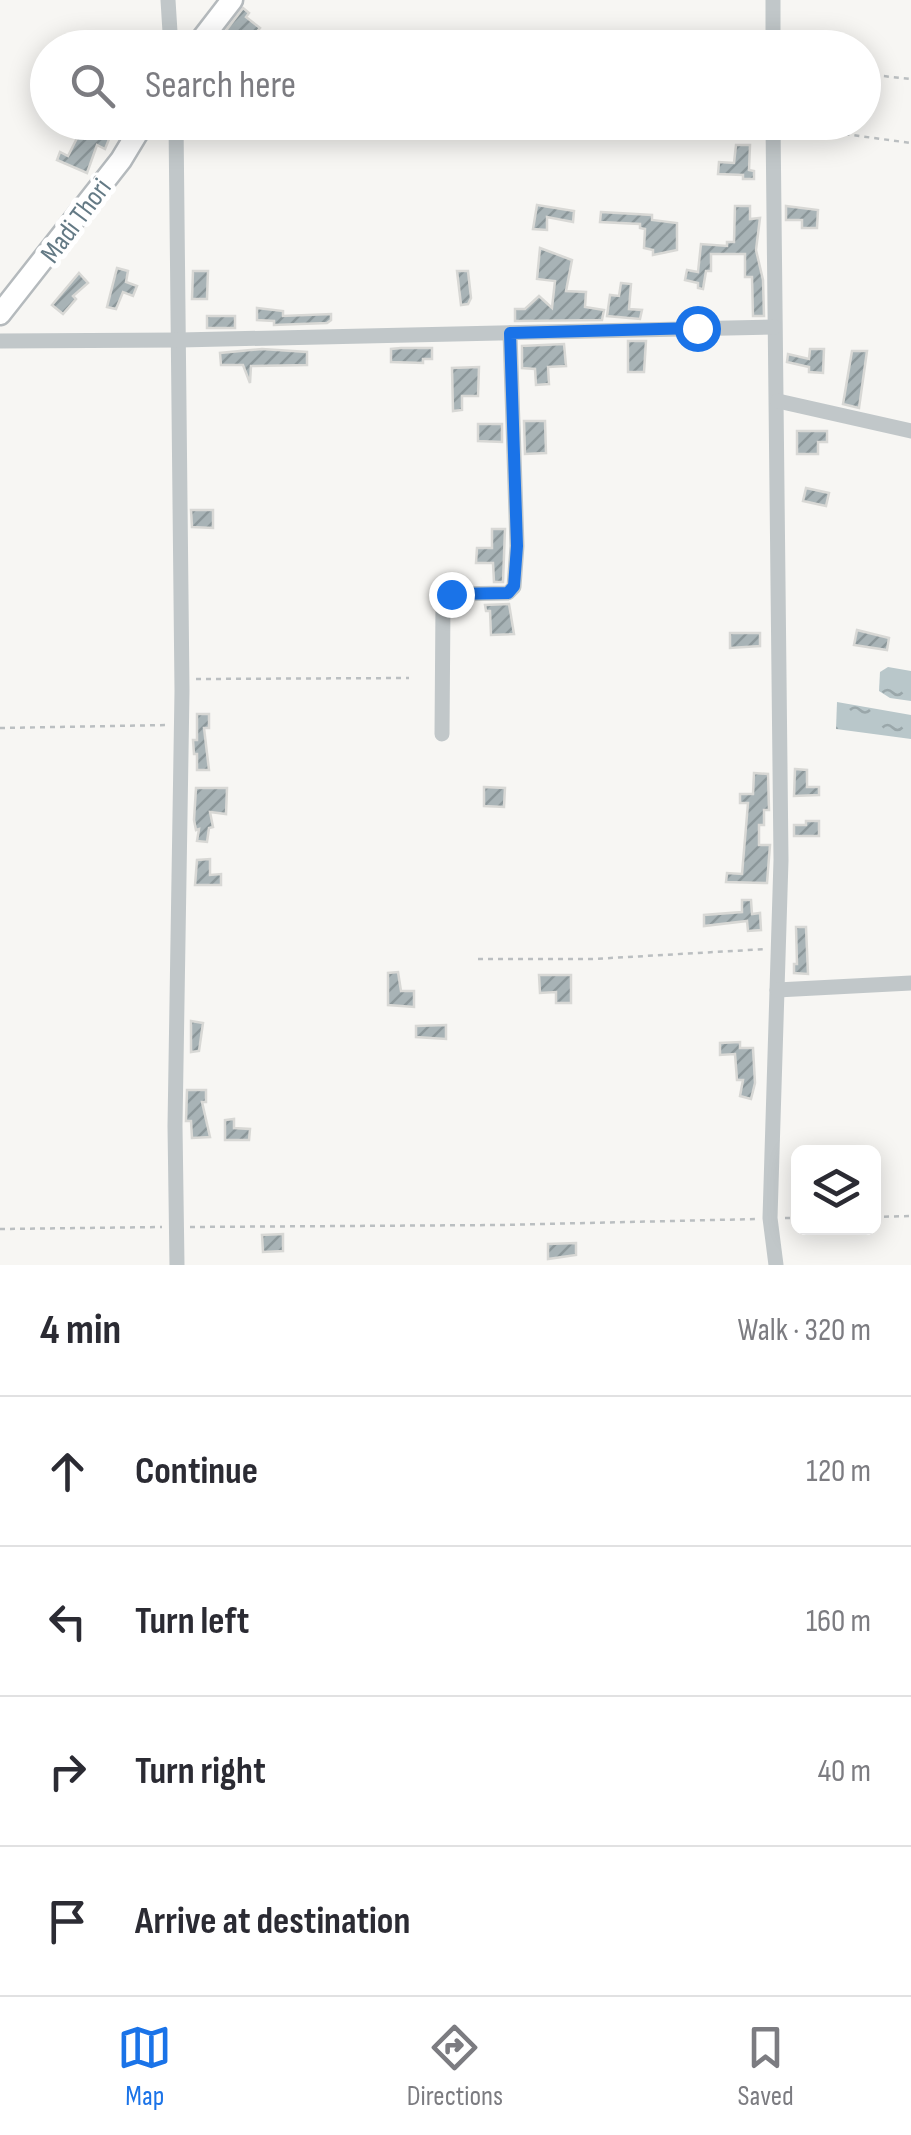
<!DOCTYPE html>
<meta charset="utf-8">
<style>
body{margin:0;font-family:"Sofia Sans Condensed",sans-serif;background:#f7f7f7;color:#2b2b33}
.controls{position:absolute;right:30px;bottom:30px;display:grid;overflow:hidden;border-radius:15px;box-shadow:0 5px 25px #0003}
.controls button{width:90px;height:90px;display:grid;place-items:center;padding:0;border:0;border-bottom:2px solid #e1e1e2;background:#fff;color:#2b2b33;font:50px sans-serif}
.stop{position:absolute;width:30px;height:30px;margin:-22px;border:8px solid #1a73e8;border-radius:50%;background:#fff}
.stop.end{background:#1a73e8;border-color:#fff;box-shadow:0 2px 10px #0008}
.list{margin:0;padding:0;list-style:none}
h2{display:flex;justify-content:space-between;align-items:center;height:130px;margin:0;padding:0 40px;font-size:42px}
h2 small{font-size:32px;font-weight:400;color:#7c7c81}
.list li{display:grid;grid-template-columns:65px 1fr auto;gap:30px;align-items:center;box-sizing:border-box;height:150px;padding:0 40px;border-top:2px solid #e1e1e2}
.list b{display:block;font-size:38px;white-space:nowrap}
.list em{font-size:32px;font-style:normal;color:#7c7c81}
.icon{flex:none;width:55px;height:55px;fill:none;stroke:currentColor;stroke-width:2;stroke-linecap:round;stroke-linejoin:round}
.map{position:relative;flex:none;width:911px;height:1265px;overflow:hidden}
.search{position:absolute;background:#fff;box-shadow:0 5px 25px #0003;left:30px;right:30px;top:30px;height:110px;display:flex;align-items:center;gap:25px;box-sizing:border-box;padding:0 35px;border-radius:55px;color:#7c7c81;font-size:38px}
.sheet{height:730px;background:#fff}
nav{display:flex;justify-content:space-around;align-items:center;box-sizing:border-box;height:140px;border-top:2px solid #e1e1e2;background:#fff;font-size:28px;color:#7c7c81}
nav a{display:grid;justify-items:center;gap:5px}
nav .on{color:#1a73e8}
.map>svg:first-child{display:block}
.water{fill:url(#water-ripples)}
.building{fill:url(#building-hatch);stroke:#d8d8d5;stroke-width:2.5}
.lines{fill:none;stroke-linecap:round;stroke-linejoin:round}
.major-casing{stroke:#b5babd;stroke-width:25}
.path{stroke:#bbbfc1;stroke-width:2.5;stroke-dasharray:5 5;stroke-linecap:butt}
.minor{stroke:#c1c7c9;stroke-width:15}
.major{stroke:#fff;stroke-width:20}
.route{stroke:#1a73e8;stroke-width:12}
.labels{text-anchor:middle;stroke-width:10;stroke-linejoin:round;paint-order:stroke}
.street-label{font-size:28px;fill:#647a85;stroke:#fff}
</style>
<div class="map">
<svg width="911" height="1265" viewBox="0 0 911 1265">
<defs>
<pattern id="water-ripples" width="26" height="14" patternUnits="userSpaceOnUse" patternTransform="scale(2.5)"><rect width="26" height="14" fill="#b9c7ca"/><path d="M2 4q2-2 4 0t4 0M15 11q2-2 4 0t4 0" fill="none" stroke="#9aa7aa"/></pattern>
<pattern id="building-hatch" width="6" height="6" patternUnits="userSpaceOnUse" patternTransform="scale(2.5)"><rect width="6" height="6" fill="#a8b3b6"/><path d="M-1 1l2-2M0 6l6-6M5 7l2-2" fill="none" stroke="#8c979a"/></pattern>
</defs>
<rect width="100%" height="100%" fill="#f7f6f3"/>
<g class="water">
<polygon points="888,667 911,671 911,701 890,698 879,691 880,672"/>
<polygon points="837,702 911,715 911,739 836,729"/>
</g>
<g class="building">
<polygon points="243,8 249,13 246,17 260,28 244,48 213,48"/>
<polygon points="48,122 116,122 105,149 97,145 87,173 57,160 60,152 68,156 78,136"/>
<polygon points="736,145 750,145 749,170 754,171 754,179 743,179 743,175 718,174 719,162 734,163"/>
<polygon points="537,205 574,211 573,222 547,217 547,230 533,229"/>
<polygon points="735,206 750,206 750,219 760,218 756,250 763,280 764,316 753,316 752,277 745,277 745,254 711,254 711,271 706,271 703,289 698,288 698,283 685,280 687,270 698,272 701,244 727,246 727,242 734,242"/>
<polygon points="786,206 818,210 817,228 802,228 802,220 786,220"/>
<polygon points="601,212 652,215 652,220 677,223 677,250 653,255 653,250 644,248 645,229 640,228 640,224 600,222"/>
<polygon points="540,248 572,260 566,291 586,292 585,307 604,310 602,320 515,321 515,309 525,309 539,296 552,308 555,281 537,279"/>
<polygon points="117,268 128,271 126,282 137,286 133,296 123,292 116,309 107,307"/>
<polygon points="193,271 208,271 207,299 192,299"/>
<polygon points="457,271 468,271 471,298 468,304 461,305"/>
<polygon points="79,273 88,283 73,296 76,299 63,314 52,305"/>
<polygon points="621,283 631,284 629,309 642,310 640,319 607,316 610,295 619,296"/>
<polygon points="257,308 283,311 283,316 331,314 331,320 327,323 274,325 274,321 257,320"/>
<rect x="207" y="316" width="28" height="12"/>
<polygon points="628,341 646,341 644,372 628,372"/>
<polygon points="564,344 566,366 548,367 549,384 536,385 535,369 522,368 522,346"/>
<polygon points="401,348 432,348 432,359 423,359 423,363 391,362 391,349"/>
<polygon points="262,349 307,352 307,365 251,366 250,383 243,365 221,365 220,353"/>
<polygon points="810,349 824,349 823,373 809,372 809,367 787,362 788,354 809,359"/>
<polygon points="852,351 867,351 859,408 843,404"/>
<polygon points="479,367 478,396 462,396 462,410 453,411 452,368"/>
<polygon points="524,421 545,421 546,453 525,454"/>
<polygon points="478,424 502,424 502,442 478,441"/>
<polygon points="797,431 827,431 827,442 818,442 818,454 797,454"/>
<polygon points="806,488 829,493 826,506 803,501"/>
<polygon points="191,510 213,510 213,528 192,527"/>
<polygon points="492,529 505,529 503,582 494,582 493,563 476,563 477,548 492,548"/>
<polygon points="509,604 514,634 491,635 490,611 486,611 485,605"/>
<polygon points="857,630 889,638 887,650 854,645"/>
<polygon points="730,633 760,633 760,646 730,648"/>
<polygon points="197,714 209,714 209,728 204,728 209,770 197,770 197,754 194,754 193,740 197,740"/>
<polygon points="795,769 807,770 807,787 819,787 819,795 794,796"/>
<polygon points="754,773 768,774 769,810 764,810 764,825 759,825 759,845 770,845 767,883 726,882 727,873 742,874 748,803 740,803 740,794 753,794"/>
<polygon points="484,787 505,788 504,807 484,806"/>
<polygon points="196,788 227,788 226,814 210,812 213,827 209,828 207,842 197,841 199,829 196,830 194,820"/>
<polygon points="806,821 819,821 819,836 794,836 794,825 806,825"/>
<polygon points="210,859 210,875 221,874 221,885 195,885 197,860"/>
<polygon points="742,900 751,900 752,914 760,913 761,930 748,931 747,921 704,926 704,915 742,912"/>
<polygon points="796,927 806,927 808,974 794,973 794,964 797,964"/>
<polygon points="398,972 401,991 414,991 414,1007 388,1005 388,973"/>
<polygon points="539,975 571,975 571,1003 556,1003 556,992 540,993"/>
<polygon points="191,1021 203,1023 199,1051 191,1052"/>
<polygon points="446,1025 446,1039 416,1037 416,1026"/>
<polygon points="740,1042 740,1048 753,1048 755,1083 751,1099 740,1096 743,1080 737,1080 735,1054 720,1055 720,1043"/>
<polygon points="187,1090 206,1090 206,1102 202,1102 210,1137 192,1138 191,1121 186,1121"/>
<polygon points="234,1119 234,1128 250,1129 249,1140 225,1140 225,1120"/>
<polygon points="283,1234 283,1251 263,1252 262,1235"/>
<polygon points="576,1243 576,1255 548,1259 548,1244"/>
</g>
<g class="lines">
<g class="major-casing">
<g id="major">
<polyline points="195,48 232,0"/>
<polyline points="0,314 121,160 144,122"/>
</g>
</g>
<g class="path">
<polyline points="864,74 911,79"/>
<polyline points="785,126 911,143"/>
<polyline points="196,679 409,678"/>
<polyline points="0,728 168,725"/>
<polyline points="478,959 593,959 767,949"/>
<polyline points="874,1217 911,1216"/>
<polyline points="785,1218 798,1218"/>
<polyline points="190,1227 500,1225 757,1219"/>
<polyline points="0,1229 162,1227"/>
</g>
<g class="minor">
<polyline points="168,0 171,48"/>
<polyline points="773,0 773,48"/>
<polyline points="176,122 182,691 175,1126 177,1265"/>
<polyline points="773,122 781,860 770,1218 776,1265"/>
<polyline points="0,341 180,340 774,327"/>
<polyline points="778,401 911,431"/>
<polyline points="442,734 443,602 451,594 508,593 514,587 517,546 510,333"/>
<polyline points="777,990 911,983"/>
</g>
<use href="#major" class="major"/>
</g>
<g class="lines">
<polyline class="route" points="451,594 508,593 514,586 517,546 510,333 697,328"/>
</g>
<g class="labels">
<g class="street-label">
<text transform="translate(75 220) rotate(-53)" y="10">Madi Thori</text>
</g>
</g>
</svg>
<div class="controls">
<button><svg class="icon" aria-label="layers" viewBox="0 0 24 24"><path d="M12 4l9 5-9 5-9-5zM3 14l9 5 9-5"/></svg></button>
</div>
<div class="stop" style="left:697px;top:328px"></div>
<div class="stop end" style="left:451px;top:594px"></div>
<div class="search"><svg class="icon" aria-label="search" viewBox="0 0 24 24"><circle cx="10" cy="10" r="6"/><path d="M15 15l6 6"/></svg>Search here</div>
</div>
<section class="sheet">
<h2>4 min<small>Walk · 320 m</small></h2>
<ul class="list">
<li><svg class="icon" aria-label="ahead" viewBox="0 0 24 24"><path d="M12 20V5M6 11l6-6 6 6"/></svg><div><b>Continue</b></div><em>120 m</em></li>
<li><svg class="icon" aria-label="left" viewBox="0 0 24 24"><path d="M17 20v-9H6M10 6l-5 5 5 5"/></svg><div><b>Turn left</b></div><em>160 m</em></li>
<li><svg class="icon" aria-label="right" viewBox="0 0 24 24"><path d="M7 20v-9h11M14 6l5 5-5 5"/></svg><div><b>Turn right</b></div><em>40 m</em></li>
<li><svg class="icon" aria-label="arrive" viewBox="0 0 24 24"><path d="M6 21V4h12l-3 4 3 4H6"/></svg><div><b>Arrive at destination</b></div></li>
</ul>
</section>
<nav>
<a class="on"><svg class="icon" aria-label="map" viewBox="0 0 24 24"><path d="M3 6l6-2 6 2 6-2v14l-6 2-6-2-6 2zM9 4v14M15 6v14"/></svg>Map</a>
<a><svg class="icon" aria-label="directions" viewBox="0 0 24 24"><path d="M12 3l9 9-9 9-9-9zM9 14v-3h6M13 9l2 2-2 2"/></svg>Directions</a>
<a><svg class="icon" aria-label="saved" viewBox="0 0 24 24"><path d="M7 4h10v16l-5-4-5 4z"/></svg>Saved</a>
</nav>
